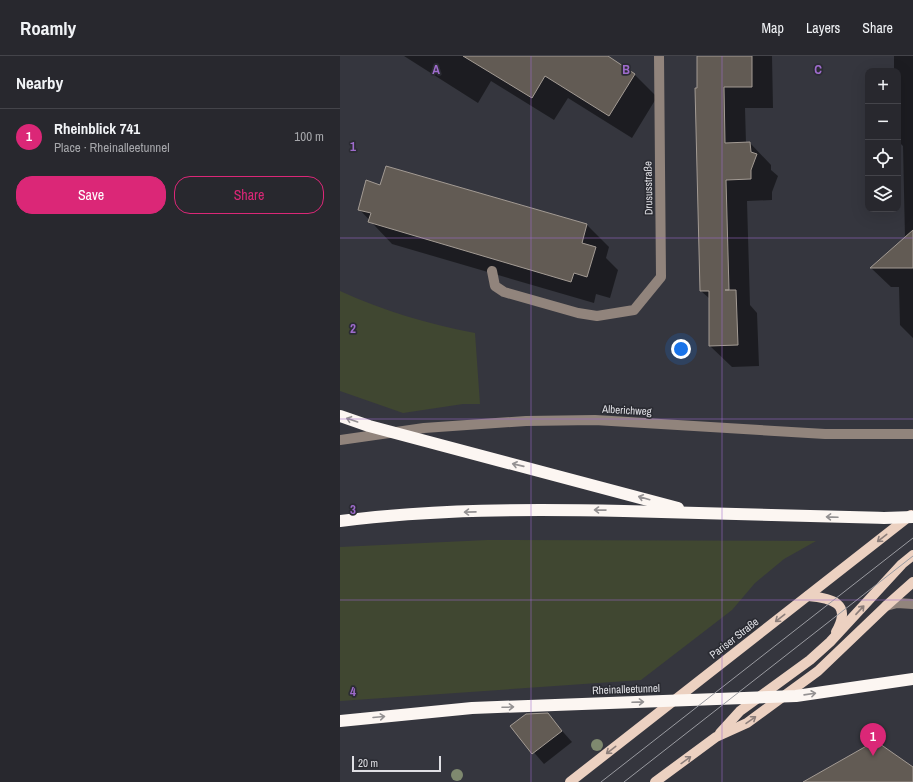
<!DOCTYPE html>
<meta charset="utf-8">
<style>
body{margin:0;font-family:"Archivo Narrow",sans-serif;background:#34343a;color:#f1f3f6}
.controls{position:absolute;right:12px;top:12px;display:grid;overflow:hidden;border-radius:8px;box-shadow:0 4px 16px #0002}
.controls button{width:36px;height:36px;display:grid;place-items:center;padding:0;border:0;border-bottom:1px solid #44444a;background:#28282e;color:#f1f3f6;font:20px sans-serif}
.scale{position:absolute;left:12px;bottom:10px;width:89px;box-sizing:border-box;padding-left:4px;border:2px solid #dfdfe4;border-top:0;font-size:11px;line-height:14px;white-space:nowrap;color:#dfdfe4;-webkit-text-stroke:3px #2b2c33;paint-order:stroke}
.you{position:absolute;left:341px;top:293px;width:14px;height:14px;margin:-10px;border:3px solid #fff;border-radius:50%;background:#1a73e8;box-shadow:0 0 0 6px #1a73e833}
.badge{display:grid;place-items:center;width:26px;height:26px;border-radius:50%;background:#db2777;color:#fff;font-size:13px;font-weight:700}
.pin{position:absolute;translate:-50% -33px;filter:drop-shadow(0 1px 2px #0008)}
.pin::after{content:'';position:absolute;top:21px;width:14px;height:12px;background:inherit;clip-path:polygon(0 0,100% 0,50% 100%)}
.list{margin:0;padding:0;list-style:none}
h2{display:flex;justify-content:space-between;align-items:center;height:52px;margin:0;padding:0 16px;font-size:17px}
h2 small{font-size:13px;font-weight:400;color:#a5a6aa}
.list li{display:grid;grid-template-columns:26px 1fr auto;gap:12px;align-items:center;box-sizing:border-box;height:56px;padding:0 16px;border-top:1px solid #44444a}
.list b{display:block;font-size:15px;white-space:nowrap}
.list p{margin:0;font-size:13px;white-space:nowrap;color:#a5a6aa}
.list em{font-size:13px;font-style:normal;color:#a5a6aa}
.actions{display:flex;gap:8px;padding:12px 16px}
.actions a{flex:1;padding:9px 0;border:1px solid #db2777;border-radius:16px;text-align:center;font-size:14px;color:#db2777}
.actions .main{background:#db2777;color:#fff}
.icon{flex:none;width:22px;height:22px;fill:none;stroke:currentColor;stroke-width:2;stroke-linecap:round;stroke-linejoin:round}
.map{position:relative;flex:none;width:573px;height:726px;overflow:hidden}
header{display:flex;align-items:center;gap:24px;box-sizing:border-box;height:56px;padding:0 20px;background:#28282e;border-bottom:1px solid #44444a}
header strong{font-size:19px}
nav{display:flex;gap:22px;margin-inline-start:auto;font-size:14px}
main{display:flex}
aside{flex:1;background:#28282e}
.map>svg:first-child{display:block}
.green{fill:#404731}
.shadow{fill:#0007}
.building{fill:#625b54;stroke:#a39b94}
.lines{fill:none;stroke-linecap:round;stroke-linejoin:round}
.minor{stroke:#91847c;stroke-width:10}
.major{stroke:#ecd1c1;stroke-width:10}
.highway{stroke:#fcf6f2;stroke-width:12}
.tram{stroke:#9a9ba1;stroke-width:1}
.tree{fill:#7f896f}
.oneway{stroke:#949192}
.oneway2{stroke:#8c7e7a}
.grid{fill:none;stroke:#9e6bcc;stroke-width:1;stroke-opacity:0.55}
.labels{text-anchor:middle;stroke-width:3.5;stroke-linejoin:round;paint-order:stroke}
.street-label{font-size:11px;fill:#dfdfe4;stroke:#2b2c33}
.grid-label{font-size:13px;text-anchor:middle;font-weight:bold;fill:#9e6bcc;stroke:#2b2c33;stroke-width:3.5;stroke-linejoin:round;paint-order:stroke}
</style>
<header>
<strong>Roamly</strong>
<nav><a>Map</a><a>Layers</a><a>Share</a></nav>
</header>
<main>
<aside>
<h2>Nearby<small></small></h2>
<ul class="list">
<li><span class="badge">1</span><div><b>Rheinblick 741</b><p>Place · Rheinalleetunnel</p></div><em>100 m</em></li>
</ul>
<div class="actions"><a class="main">Save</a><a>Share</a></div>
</aside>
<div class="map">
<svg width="573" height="726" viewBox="0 0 573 726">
<rect width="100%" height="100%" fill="#35363e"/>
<g class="green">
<path d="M0,235C44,255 88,268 135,277L140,348H123L63,357L0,335Z"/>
<polygon points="147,484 476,485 444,503 415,527 392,554 301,624 0,645 0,491"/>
</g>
<g class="shadow">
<polygon points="64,0 265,0 295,19 317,41 292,82 228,42 214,64 151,25 138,47"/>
<polygon points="358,0 432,0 433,52 405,52 406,87 410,87 431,109 431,114 438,120 432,136 432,144 407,145 410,249 417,257 419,310 392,311 370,290 370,243 361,235"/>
<polygon points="554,0 573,0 573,282 560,269 559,231 551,231 531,212 565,182 563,90 558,85 558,15 554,15"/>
<polygon points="41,130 164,144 247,169 269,191 266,202 278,214 270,242 256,238 254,247 52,188 19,153"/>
<polygon points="207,658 232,686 204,708 171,670"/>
</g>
<g class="building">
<polygon points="123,0 268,0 295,18 269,60 205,20 192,42"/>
<polygon points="357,0 412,0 412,31 384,31 385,87 410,86 411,96 417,98 411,114 411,123 386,124 389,234 385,234 396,234 398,289 369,290 369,235 360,235 355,32 357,32"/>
<polygon points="46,110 247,168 242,187 256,191 247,221 234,217 231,226 28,166 31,157 18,154 26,124 40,129"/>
<polygon points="573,174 573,212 530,212"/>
<polygon points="208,657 222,675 192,698 170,670 186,658"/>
<polygon points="535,687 540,688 573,711 573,726 463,726 530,688"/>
</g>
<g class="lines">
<g class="minor">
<polyline points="152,215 155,230 164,236 238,257 257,260 294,254 321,221 319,0"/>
<polyline points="0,384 84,372 186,365 255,364 485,378 573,378"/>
<polyline points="546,550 557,547 573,548"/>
</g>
<g class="major">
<path d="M468,540C491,542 513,547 496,576"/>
<polyline points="380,677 400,655 470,604 490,586 562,508 573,499"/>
<polyline points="230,726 571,459"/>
<polyline points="315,726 376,681 407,667 478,615 546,550 573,526"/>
</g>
<g class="highway">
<polyline points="0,360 29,370 338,452"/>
<path d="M0,465C94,453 189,453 284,455C370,457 457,460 544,462L573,461"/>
<polyline points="0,665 132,652 456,640 573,623"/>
</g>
<g class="tram">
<polyline points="261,726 573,482"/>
<polyline points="284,726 573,500"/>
</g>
</g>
<g class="tree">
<circle cx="257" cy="689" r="6"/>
<circle cx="117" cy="719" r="6"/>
</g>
<defs><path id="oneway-shaft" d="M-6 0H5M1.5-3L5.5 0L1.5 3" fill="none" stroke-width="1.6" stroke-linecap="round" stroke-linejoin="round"/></defs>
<g class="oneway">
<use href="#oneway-shaft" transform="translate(12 364) rotate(-161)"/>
<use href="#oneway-shaft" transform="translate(178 409) rotate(-167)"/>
<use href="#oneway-shaft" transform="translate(304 442) rotate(-164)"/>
<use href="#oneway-shaft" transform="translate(260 454) rotate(-179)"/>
<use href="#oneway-shaft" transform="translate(130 456) rotate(179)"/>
<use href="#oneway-shaft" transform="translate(492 461) rotate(-178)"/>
<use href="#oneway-shaft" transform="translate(470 638) rotate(-8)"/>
<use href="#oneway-shaft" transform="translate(298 646) rotate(-2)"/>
<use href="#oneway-shaft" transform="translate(168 651) rotate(-2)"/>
<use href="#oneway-shaft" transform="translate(39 661) rotate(-5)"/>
</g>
<g class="oneway2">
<use href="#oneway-shaft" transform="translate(542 482) rotate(142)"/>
<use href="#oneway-shaft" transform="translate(520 554) rotate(-47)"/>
<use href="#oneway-shaft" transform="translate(440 562) rotate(142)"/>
<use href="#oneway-shaft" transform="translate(411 664) rotate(-35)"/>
<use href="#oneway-shaft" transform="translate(271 694) rotate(142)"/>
<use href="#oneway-shaft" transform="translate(346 704) rotate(-36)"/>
</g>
<path class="grid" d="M191,0V726M382,0V726M0,182H573M0,363H573M0,544H573"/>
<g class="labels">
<g class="street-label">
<text transform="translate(308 132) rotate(-91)" y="4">Drususstraße</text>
<text transform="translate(287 354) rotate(3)" y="4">Alberichweg</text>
<text transform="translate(394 582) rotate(-38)" y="4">Pariser Straße</text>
<text transform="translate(286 633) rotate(-2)" y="4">Rheinalleetunnel</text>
</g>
</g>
<g class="grid-label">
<text x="96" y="18">A</text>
<text x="286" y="18">B</text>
<text x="478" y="18">C</text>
<text x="13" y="95">1</text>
<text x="13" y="277">2</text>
<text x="13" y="458">3</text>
<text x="13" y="640">4</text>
</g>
</svg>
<div class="controls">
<button>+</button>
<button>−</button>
<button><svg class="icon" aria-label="locate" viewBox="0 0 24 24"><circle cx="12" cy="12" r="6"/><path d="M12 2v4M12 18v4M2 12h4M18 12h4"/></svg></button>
<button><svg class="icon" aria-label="layers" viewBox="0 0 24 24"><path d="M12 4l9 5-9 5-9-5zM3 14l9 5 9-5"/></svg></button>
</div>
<div class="scale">20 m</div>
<div class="you"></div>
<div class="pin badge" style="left:533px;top:700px">1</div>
</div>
</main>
